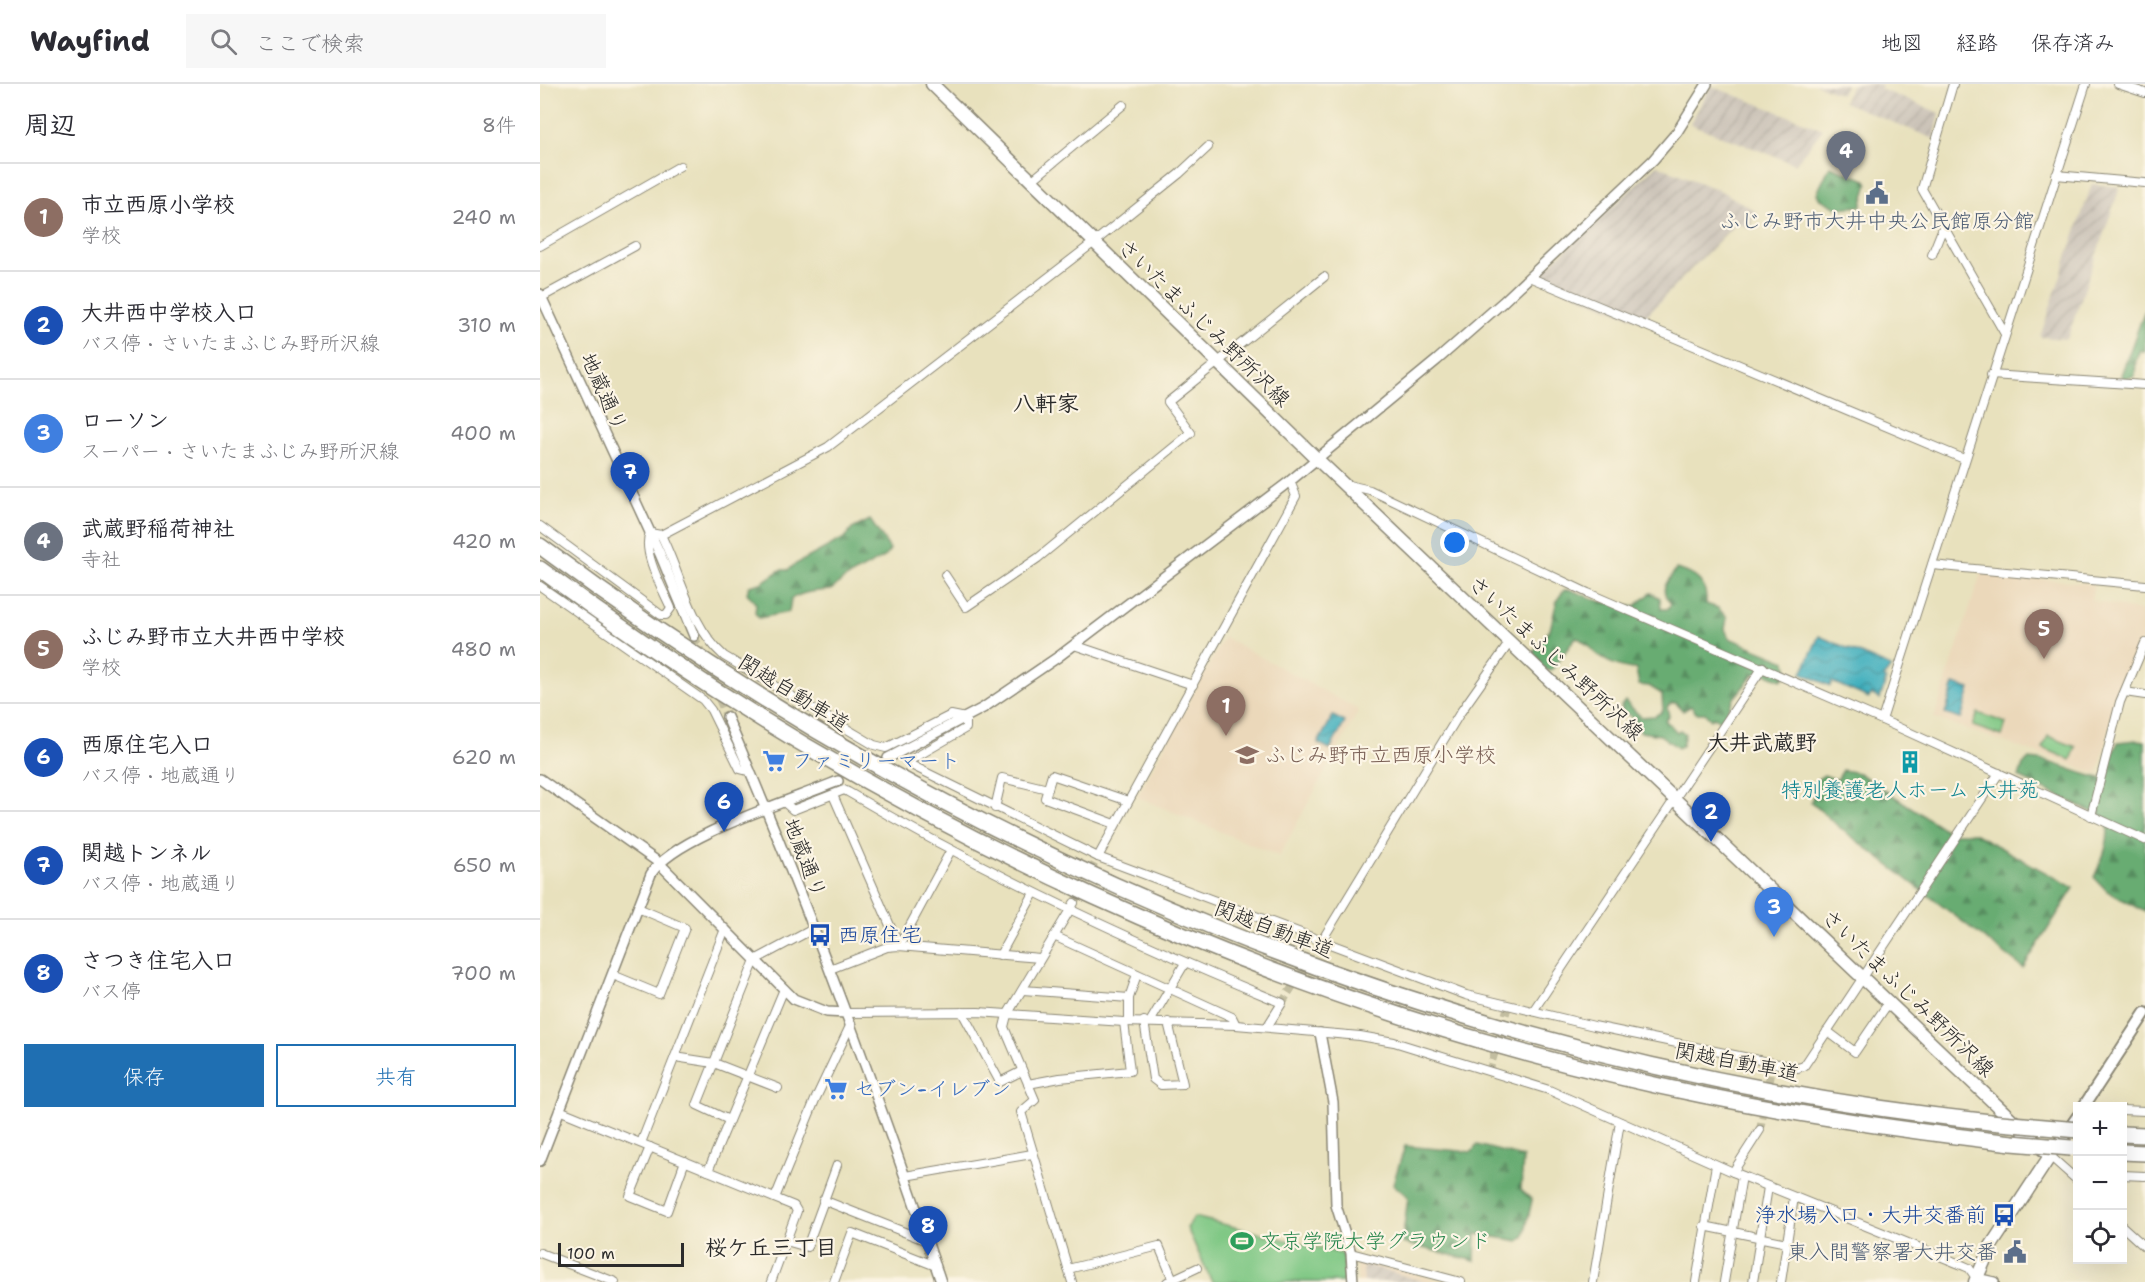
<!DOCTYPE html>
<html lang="ja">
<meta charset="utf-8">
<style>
body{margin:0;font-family:"Shantell Sans","Klee One",sans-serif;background:#f7f7f7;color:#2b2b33}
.controls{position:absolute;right:18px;bottom:18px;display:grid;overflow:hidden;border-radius:0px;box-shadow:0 6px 24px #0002}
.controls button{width:54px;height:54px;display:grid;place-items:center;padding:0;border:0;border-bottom:2px solid #e1e1e2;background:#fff;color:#2b2b33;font:30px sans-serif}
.scale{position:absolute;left:18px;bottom:15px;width:126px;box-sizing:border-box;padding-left:6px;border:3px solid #2b2b2b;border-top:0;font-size:16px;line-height:21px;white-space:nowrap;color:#2b2b2b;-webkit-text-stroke:4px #fcf5e5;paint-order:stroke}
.you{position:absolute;left:915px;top:459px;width:21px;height:21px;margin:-15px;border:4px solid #fff;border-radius:50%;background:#1a73e8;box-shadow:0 0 0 9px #1a73e833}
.badge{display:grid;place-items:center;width:39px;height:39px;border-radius:50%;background:#1f6fb2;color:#fff;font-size:20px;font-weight:700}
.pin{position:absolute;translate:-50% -50px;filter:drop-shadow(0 2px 3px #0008)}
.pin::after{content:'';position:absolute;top:32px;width:21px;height:18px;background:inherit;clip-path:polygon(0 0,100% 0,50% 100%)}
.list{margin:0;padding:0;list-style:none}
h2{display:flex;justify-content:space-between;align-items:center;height:78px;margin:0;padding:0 24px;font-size:26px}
h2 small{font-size:20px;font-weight:400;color:#7c7c81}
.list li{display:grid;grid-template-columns:39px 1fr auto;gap:18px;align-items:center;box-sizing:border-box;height:108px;padding:0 24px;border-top:2px solid #e1e1e2}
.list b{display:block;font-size:22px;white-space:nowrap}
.list p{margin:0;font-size:20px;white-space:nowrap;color:#7c7c81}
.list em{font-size:20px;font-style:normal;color:#7c7c81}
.actions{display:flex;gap:12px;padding:18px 24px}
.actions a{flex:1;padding:14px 0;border:2px solid #1f6fb2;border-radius:0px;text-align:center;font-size:21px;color:#1f6fb2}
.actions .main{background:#1f6fb2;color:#fff}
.icon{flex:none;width:33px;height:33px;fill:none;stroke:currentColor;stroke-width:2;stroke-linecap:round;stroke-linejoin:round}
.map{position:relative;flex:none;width:1605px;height:1198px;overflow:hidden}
header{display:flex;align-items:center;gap:36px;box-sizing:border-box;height:84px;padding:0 30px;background:#fff;border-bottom:2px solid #e1e1e2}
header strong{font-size:28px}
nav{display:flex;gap:33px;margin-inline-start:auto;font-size:21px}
.search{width:420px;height:54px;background:#f7f7f7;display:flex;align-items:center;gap:15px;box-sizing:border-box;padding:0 21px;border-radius:0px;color:#7c7c81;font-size:22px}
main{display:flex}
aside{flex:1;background:#fff}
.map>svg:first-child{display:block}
.built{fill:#ebd8ba}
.industrial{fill:url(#industrial-furrows)}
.forest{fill:url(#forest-firs);stroke:#4a6c4e;stroke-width:1.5}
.pitch{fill:#80c885;stroke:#567a58;stroke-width:1.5}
.water{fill:url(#water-waves);stroke:#366d74;stroke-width:1.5}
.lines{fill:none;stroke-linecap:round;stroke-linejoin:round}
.minor-tunnel{stroke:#c2bda0;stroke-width:8;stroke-dasharray:8 4;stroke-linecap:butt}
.tertiary-tunnel{stroke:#c2bda0;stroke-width:9;stroke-dasharray:9 4.5;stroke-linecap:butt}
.minor-casing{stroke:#8a8674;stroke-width:10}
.tertiary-casing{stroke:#8a8674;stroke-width:12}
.secondary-casing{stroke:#8a8674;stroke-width:14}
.primary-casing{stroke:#8a8674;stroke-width:15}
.motorway-casing{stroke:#8a8674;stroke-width:18}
.minor{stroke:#fff;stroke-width:8}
.tertiary{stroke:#fff;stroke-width:9}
.secondary{stroke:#fff;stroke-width:10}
.primary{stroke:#fff;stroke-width:12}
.motorway{stroke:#fff;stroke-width:15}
.motorway-bridge-casing{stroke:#8a8674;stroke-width:18;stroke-linecap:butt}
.motorway-bridge{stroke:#fff;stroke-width:15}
.labels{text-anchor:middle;stroke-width:4.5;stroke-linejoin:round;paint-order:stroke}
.service-label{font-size:21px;fill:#4e5e75;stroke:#fcf5e5}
.street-label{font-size:21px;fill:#2b2b2b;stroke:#fcf5e5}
.education-label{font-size:21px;fill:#785e54;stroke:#fcf5e5;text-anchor:start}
.shop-label{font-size:21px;fill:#366cbe;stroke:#fcf5e5;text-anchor:start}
.culture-label{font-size:21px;fill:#0d838f;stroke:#fcf5e5}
.transit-label{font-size:21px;fill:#164399;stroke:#fcf5e5;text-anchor:start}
.leisure-label{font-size:21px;fill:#27864d;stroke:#fcf5e5;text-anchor:start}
.neighbourhood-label{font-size:22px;font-weight:bold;fill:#2b2b2b;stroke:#fcf5e5}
</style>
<header>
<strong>Wayfind</strong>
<div class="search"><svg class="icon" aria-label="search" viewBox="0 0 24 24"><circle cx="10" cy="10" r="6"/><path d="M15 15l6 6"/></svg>ここで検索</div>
<nav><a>地図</a><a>経路</a><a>保存済み</a></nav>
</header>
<main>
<aside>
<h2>周辺<small>8件</small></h2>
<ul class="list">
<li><span class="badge" style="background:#8d6e63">1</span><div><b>市立西原小学校</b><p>学校</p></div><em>240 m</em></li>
<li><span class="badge" style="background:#1a4fb4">2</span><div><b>大井西中学校入口</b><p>バス停 · さいたまふじみ野所沢線</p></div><em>310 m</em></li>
<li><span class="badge" style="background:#3f7fe0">3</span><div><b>ローソン</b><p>スーパー · さいたまふじみ野所沢線</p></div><em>400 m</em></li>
<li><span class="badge" style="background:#6b7280">4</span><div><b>武蔵野稲荷神社</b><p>寺社</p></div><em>420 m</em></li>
<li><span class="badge" style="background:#8d6e63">5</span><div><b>ふじみ野市立大井西中学校</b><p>学校</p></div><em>480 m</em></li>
<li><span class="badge" style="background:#1a4fb4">6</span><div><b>西原住宅入口</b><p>バス停 · 地蔵通り</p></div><em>620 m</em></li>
<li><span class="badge" style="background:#1a4fb4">7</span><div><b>関越トンネル</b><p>バス停 · 地蔵通り</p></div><em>650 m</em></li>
<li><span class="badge" style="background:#1a4fb4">8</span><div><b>さつき住宅入口</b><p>バス停</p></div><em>700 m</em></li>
</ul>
<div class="actions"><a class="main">保存</a><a>共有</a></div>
</aside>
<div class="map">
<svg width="1605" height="1198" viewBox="0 0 1605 1198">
<defs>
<pattern id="industrial-furrows" width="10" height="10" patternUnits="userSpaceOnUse" patternTransform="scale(1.5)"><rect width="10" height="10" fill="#cbc3b8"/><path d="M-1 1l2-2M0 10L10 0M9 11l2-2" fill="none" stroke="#aea89e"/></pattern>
<pattern id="forest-firs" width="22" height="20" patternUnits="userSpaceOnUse" patternTransform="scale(1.5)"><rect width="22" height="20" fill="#68ac72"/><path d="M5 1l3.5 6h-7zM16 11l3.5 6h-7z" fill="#568c5e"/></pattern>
<pattern id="water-waves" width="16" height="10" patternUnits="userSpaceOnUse" patternTransform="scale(1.5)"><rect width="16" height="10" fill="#40afbd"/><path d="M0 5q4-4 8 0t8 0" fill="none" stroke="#368f9a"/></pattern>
</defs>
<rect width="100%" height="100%" fill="#fcf5e5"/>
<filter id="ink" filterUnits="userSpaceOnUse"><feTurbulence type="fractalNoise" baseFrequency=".0167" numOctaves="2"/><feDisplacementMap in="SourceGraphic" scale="12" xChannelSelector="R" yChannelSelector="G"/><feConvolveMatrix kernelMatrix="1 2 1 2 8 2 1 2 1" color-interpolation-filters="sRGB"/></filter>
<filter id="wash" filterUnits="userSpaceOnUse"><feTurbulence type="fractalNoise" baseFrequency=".008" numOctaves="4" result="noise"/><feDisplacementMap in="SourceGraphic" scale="24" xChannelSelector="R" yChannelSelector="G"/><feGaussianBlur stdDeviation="1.35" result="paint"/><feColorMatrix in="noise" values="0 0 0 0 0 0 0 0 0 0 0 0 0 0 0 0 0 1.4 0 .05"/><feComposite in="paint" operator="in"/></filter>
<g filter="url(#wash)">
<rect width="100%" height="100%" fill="#e8e1bd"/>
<g class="built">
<polygon points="1441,489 1554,500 1551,516 1605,528 1605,549 1577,613 1558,690 1394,634"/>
<polygon points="684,553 819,626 739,772 597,713"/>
<polygon points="816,1174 907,1198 818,1198"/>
</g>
<g class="industrial">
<polygon points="1275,0 1306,0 1301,10"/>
<polygon points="1312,0 1342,0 1340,5 1400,29 1394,55 1303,18"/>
<polygon points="1171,2 1283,45 1255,80 1150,40"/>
<polygon points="1117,81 1183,108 1217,128 1212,136 1211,145 1196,139 1101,237 1000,196 998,192"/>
<polygon points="1552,100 1580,103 1527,255 1500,253"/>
<polygon points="823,1180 885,1198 824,1198"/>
</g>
<g class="forest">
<polygon points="1290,82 1326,96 1328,100 1321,122 1297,124 1279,114 1277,109"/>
<polygon points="1605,226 1605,268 1600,266 1596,275 1595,292 1585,295 1581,291"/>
<path d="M330,436L350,465L346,472L304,495L291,506C278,507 264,507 251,515L249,528L219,534L215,529L216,520L207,509L209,502L221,499L240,486H248L254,481L306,453L312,445Z"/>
<path d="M1136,485C1156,490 1168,499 1166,520L1178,524L1187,534L1185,545L1189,554L1246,577L1248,590L1241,596L1227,590H1214L1194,614L1181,638L1174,633L1171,636L1165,629H1156L1151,622L1143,627L1136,619H1131L1127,623L1129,632L1125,636L1137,648L1140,646L1145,650L1142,662L1138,664L1120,651L1101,648L1090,631L1082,628L1081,622L1085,617L1101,633L1115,632L1123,627L1122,610L1109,602L1099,601L1096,585C1083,585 1065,578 1055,569C1048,562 1045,557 1036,553L1011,587L1002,585L991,571L1010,546L1017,516L1024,506H1031L1059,517L1094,523L1111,509L1120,514L1121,525H1128L1131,520C1117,503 1128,499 1136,485Z"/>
<path d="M1597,656L1605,657V828L1567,807L1554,793C1563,774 1571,756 1567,735L1479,693L1483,681L1489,675C1517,676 1539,692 1566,695L1571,674L1578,658Z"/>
<polygon points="1303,686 1319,689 1410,749 1434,749 1534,804 1483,884 1299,743 1271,718 1278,695 1284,691 1297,696"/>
<polygon points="937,1061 983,1073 981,1106 992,1116 984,1153 979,1157 936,1150 935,1177 862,1159 868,1113 853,1100 865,1062 932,1068"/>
</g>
<g class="pitch">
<polygon points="1438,629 1466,639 1462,652 1433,642"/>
<polygon points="1508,652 1536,663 1531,676 1503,664"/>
<polygon points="654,1133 803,1170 805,1198 672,1198 647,1144"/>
</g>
<g class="water">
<polygon points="1279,552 1351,583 1344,592 1346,596 1340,615 1331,610 1329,614 1292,598 1290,602 1262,589"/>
<polygon points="1414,600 1430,605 1421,635 1405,630"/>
<polygon points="793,632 805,638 790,665 778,659"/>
</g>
</g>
<g filter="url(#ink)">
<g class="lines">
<g class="minor-tunnel">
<polyline points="534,819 558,773"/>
<polyline points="742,919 781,858"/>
<polyline points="949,988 968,922"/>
<polyline points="1220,1046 1232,979"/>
</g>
<polyline class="tertiary-tunnel" points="154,552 187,633"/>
<g class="minor-casing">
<g id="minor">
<polyline points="1413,0 1382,105 1465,250"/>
<polyline points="1578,0 1605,9"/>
<polyline points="1516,91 1605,99"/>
<polyline points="490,98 583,21"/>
<polyline points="0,162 140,82"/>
<polyline points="1392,171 1404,141"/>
<polyline points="989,193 1424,375"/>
<polyline points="2,213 95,162"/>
<polyline points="1451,291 1605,301"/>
<polyline points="804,400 830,406 1048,509 1342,636 1605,756"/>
<path d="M0,442L121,531H126L131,524C123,506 101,467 110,449L121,451L288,363L553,159L639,90L668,63"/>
<path d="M121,451C141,491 150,542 184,572L334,661L346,664L411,631L426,634V644L369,677L371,681L558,773L926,911L1054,942L1258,984L1264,982L1459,689"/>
<polyline points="1392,481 1605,501"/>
<polyline points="405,491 426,523 498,474 651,349 628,318 784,193"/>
<polyline points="0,502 163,616 171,626 200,685 211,688"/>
<polyline points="534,561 653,601"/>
<polyline points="1585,608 1605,611"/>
<polyline points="1342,636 1546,0"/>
<polyline points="293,711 359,862"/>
<path d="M245,719L253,726L304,706L308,708C447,790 593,858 742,919L727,943"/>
<polyline points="455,724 462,694 508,705"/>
<polyline points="1551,732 1580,618 1605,559"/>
<polyline points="575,740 505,714 512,691 588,717"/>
<polyline points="558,773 756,412 750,397"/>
<polyline points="514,852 692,933 696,941"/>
<polyline points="781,858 920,629 970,558"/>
<polyline points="359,862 411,766"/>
<polyline points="460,871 494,809"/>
<polyline points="290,885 347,863 359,862 500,874"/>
<polyline points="73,891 119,910 145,844 98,824"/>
<polyline points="483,906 589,914"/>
<polyline points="993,927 1223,583"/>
<polyline points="422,928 460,998 482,987"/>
<polyline points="307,929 438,928 584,938 696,941 820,952 854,958 1009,1006 1193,1088 1422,1181 1429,1184 1436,1194"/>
<polyline points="604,937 613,995 621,1001 643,1000 628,938"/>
<polyline points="589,938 589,914 597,890"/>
<polyline points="610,938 645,879"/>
<polyline points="1287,947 1315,968 1349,918"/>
<polyline points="135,973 174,979 238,1004"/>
<polyline points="488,1000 520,994 590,987 584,938"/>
<polyline points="19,1026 254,1122 257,1127 231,1198"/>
<polyline points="1582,1026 1605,1027"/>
<polyline points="189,1036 157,1021 215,876 273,845"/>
<polyline points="101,1059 185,845"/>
<polyline points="110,1063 90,1112 127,1127 145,1077"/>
<polyline points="1510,1072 1538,1097"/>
<polyline points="168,1087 244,905"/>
<polyline points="1193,1088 1220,1046"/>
<polyline points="1582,1091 1605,1092"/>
<polyline points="365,1092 492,1070"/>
<polyline points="235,1114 275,1016 311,940"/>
<polyline points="283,1116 387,1157"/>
<polyline points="1164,1142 1247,1159"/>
<polyline points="1582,1142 1605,1163"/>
<polyline points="246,1157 267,1163 297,1081"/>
<polyline points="0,1169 75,1198"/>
<polyline points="811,1169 921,1198"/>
<polyline points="528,1185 619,1162 634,1198"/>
<polyline points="294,1198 312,1149 396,1182"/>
<polyline points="532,1198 481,1028 495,1016 464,943 467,931 534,819"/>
<polyline points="627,1198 657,1184"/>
<polyline points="1053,1198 1080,1038"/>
<polyline points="1156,1198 1176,1081"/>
<polyline points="1184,1198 1202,1092"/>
<polyline points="1213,1198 1228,1103"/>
<polyline points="1241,1198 1254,1113"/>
</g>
</g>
<g class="tertiary-casing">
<g id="tertiary">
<polyline points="0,210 120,470 154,552"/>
<path d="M187,633C267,818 337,1007 401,1198"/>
<polyline points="348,674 443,624 518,573 750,397 897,276 963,218 1113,76 1137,48 1167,0"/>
<polyline points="0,695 118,778 254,915 287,928 307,929"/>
<polyline points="780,949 793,1018 796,1121 811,1169 813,1198"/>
<path d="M0,1077L111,790C134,752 253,716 298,697"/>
<polyline points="1436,1194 1454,1198"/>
</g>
</g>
<g class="secondary-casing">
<g id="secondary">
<polyline points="1544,1022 1605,929"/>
<polyline points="1514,1066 1538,1032"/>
</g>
</g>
<g class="primary-casing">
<polyline id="primary" points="392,0 776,374 1510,1072 1451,1162 1435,1198"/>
</g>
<g class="motorway-casing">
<g id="motorway">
<path d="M0,462C428,781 918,981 1450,1038"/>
<path d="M0,485C344,740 742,926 1162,1011C1265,1032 1368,1047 1472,1059"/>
<polyline points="1582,1050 1605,1051"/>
<polyline points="1582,1068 1605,1069"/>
</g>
</g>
<use href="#minor" class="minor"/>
<use href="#tertiary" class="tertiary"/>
<use href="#secondary" class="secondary"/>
<use href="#primary" class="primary"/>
<use href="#motorway" class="motorway"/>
<g class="motorway-bridge-casing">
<g id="motorway-bridge">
<polyline points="1450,1038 1538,1046"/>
<polyline points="1472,1059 1531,1064"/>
</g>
</g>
<use href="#motorway-bridge" class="motorway-bridge"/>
</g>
</g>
<defs>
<g id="civic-bare" transform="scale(1.8)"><path d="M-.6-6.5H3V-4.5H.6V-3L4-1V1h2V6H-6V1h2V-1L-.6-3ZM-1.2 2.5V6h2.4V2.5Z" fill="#5c6f8a" stroke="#fcf5e5" stroke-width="2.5" paint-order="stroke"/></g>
<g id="school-bare" transform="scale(1.8)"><path d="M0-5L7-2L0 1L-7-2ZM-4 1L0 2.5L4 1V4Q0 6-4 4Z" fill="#8d6e63" stroke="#fcf5e5" stroke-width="2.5" paint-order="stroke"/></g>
<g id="supermarket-bare" transform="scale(1.8)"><path d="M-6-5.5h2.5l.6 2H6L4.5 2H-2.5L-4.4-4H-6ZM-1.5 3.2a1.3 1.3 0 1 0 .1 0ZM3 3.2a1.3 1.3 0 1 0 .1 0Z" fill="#3f7fe0" stroke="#fcf5e5" stroke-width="2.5" paint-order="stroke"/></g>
<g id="building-bare" transform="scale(1.8)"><path d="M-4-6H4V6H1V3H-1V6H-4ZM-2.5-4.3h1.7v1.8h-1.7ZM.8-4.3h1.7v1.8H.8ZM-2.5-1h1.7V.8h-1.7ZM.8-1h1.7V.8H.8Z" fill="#0f9aa8" stroke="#fcf5e5" stroke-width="2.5" paint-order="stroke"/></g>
<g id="bus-bare" transform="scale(1.8)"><path d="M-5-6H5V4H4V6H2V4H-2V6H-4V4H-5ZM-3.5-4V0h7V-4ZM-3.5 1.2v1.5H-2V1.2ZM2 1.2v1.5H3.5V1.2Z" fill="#1a4fb4" stroke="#fcf5e5" stroke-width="2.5" paint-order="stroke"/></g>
<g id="stadium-bare" transform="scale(1.8)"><path d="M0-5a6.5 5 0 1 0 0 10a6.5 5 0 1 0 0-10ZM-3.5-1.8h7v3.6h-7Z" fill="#2e9e5b" stroke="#fcf5e5" stroke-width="2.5" paint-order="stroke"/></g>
</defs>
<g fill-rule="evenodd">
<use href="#civic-bare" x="1337" y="109"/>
<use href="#school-bare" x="707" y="671"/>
<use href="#supermarket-bare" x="234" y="677"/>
<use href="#building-bare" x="1370" y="678"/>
<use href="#bus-bare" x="280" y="851"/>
<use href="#supermarket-bare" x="296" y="1005"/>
<use href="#bus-bare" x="1464" y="1131"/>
<use href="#stadium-bare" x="702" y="1157"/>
<use href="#civic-bare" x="1475" y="1168"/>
</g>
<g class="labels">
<g class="service-label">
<text x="1337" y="144">ふじみ野市大井中央公民館原分館</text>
<text x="1457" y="1175" text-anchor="end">東入間警察署大井交番</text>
</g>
<g class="street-label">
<text transform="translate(664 239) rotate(44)" y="7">さいたまふじみ野所沢線</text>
<text transform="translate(64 308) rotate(66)" y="7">地蔵通り</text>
<text transform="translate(1016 574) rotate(43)" y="7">さいたまふじみ野所沢線</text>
<text transform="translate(254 609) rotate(32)" y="7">関越自動車道</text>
<text transform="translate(265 774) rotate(69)" y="7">地蔵通り</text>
<text transform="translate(734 845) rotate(21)" y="7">関越自動車道</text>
<text transform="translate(1368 909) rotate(44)" y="7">さいたまふじみ野所沢線</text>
<text transform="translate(1197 978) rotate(11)" y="7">関越自動車道</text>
</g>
<g class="education-label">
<text x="725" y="678">ふじみ野市立西原小学校</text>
</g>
<g class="shop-label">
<text x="252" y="684">ファミリーマート</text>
<text x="314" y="1012">セブン-イレブン</text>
</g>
<g class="culture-label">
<text x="1370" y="713">特別養護老人ホーム 大井苑</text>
</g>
<g class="transit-label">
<text x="298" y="858">西原住宅</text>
<text x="1446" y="1138" text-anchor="end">浄水場入口・大井交番前</text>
</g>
<g class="leisure-label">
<text x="720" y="1164">文京学院大学グラウンド</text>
</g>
<g class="neighbourhood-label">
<text x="506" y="327">八軒家</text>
<text x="1222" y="666">大井武蔵野</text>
<text x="231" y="1171">桜ケ丘三丁目</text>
</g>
</g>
</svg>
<div class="controls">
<button>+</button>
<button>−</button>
<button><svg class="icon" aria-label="locate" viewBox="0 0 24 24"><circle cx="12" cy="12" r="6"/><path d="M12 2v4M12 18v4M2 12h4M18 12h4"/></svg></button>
</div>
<div class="scale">100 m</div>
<div class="you"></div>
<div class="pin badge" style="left:686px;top:652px;background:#8d6e63">1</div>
<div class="pin badge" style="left:1171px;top:758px;background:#1a4fb4">2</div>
<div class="pin badge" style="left:1234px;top:853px;background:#3f7fe0">3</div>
<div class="pin badge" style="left:1306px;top:97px;background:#6b7280">4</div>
<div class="pin badge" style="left:1504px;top:575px;background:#8d6e63">5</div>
<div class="pin badge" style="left:184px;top:748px;background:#1a4fb4">6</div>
<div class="pin badge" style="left:90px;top:418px;background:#1a4fb4">7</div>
<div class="pin badge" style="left:388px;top:1172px;background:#1a4fb4">8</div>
</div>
</main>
